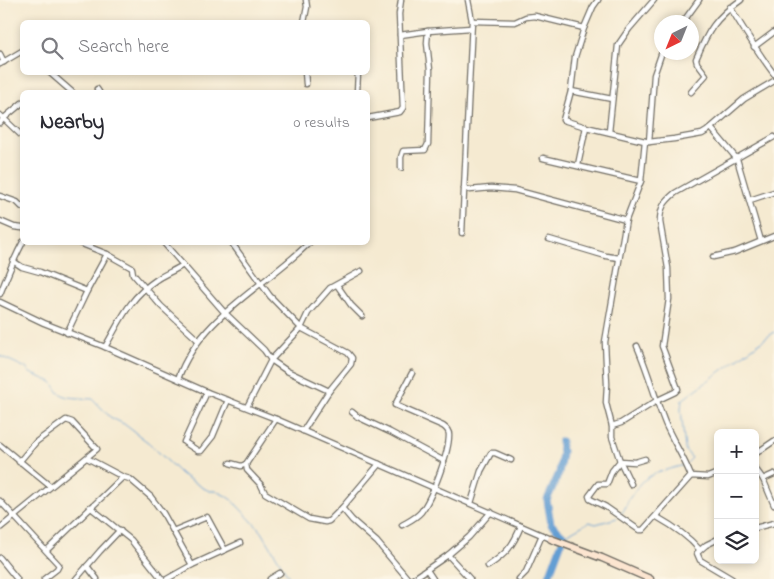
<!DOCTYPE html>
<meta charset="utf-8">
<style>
body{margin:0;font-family:"Indie Flower",sans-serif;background:#f7f7f7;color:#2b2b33}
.controls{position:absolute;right:15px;bottom:15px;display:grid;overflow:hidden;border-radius:8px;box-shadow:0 2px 8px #0003}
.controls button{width:45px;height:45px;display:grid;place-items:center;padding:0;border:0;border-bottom:1px solid #e1e1e2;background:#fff;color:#2b2b33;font:25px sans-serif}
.compass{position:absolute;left:654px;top:15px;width:45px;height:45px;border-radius:50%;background:#fff;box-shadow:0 2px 8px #0003;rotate:223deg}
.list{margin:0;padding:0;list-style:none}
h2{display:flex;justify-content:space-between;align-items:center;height:65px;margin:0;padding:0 20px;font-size:21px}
h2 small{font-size:16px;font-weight:400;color:#7c7c81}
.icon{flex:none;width:28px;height:28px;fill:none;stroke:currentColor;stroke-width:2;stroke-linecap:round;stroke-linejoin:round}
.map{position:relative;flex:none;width:774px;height:579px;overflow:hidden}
.search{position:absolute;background:#fff;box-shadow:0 2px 8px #0003;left:20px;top:20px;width:350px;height:55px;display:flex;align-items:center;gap:12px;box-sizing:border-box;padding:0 18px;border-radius:8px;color:#7c7c81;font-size:19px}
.panel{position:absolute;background:#fff;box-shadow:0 2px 8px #0003;left:20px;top:90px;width:350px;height:155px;border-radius:8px}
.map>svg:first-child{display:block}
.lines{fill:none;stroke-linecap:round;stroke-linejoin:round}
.stream{stroke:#649ed3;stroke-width:1}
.river{stroke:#649ed3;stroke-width:7}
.street-casing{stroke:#726e65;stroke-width:7}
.secondary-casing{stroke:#726e65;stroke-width:9}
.street{stroke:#fff;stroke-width:4.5}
.secondary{stroke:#fce5d0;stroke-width:6}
</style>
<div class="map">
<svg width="774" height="579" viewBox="0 0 774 579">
<rect width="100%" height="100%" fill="#fcf5e5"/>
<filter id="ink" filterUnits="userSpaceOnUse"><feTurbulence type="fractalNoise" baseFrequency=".02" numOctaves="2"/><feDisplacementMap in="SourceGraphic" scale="10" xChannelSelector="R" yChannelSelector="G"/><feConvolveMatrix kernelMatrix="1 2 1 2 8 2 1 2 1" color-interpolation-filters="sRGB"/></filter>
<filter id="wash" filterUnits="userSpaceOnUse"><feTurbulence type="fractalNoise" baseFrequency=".0096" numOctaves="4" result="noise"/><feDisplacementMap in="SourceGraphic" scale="20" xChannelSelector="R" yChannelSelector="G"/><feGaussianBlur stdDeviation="1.12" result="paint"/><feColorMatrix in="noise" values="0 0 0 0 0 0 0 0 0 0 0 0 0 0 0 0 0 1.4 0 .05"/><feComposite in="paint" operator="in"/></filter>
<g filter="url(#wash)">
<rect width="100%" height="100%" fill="#f5ead1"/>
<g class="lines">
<g class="stream">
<polyline points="0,356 26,368 30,373 52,382 59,393 67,397 93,399 110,417 124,424 149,443 181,474 203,488 210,491 216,491 230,498 262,532 290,579"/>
<polyline points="687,463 692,458 685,450 681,409 682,400 774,332"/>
<polyline points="620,515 624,510 629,499 641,482 655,473 684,465"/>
<polyline points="564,536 589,522 596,524 617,518"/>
</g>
<polyline class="river" points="548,579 564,536 551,524 547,500 559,473 562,453 561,441"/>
</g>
</g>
<g filter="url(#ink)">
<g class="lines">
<g class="street-casing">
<g id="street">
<polyline points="598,0 593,7 584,28 575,57 571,91 563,120 586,127 649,142 674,139 702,134 707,131 744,99 774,81"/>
<path d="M730,7C744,30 758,53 774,74"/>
<polyline points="472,21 515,22 526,17 535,16 584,28"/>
<polyline points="304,22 307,7 306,0"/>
<polyline points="683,22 699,0"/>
<polyline points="400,35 428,31 471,28"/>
<polyline points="754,47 774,32"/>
<polyline points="0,54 4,62"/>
<polyline points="0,64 22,51"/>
<polyline points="49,72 72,92"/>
<polyline points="305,72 306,84"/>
<polyline points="97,89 99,92"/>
<polyline points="571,91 612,99"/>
<polyline points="357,92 358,72"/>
<path d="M691,92L706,75L697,63L696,59C708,31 715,18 741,0"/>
<polyline points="0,115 22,136"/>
<polyline points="368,118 400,112 403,108 399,14 401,0"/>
<polyline points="0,123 3,119 22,103"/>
<polyline points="711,128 737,159 761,241"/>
<polyline points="609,132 618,45 629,29 654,0"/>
<polyline points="649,142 654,75 662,52"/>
<polyline points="543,158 641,181"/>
<polyline points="578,165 586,127"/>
<polyline points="401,168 401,157 403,151 425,150 428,144 430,70 427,43 428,31"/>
<polyline points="464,188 470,190 491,188 515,190 626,220"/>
<polyline points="0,196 17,202 22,207"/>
<polyline points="750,200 774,192"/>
<polyline points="0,221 14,227 22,228"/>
<polyline points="462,233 472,21 468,0"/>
<polyline points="549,239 606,256 619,258"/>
<polyline points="77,242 107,254 132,268 133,274 161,306 198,340"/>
<polyline points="163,242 224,312 264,350 271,360 287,371 329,391"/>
<polyline points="231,242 270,296 301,328 348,353 352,358 351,364 329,391 303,431"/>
<polyline points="713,257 735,252 774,236"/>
<polyline points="13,261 22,267 40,272 87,291"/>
<polyline points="337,285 351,305 362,316"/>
<path d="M0,294C7,276 14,259 23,242"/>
<polyline points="0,302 44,323 105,347 207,392 276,419 551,539"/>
<polyline points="67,333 87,291 107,254"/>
<path d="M637,346C648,371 655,398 665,423C673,441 684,458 691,476"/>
<path d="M105,347C121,320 129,298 156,280C164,274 174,271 183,265"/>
<path d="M178,379C200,316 265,287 310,242"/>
<polyline points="207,392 184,442 198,451 201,451 213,436 228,400"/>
<polyline points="247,407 271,360 301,328 308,313 330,288 361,271"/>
<polyline points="352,412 358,417 390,432 444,461"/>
<path d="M612,426L621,423L658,400L675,392L678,389L662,346L669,299L668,268L660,222C660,208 664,202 675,193L774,137"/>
<polyline points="0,445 50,486"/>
<polyline points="755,454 774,441"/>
<polyline points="87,458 123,477 130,479 151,497 163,513 192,565"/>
<polyline points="645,459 635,462 620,461 612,471 607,484 598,484 589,496 590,499 606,507 639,530 643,530 691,476 708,477 718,473"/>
<polyline points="230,463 241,466 246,464 276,419"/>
<polyline points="246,464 247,470 261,485 265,493 309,519 325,522 329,521 342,508 379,464"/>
<polyline points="755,468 763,479 774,505"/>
<polyline points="763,479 774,474"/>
<polyline points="631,484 620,461 612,437 612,426 606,403 607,384 605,342 626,220 641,181 645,141"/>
<polyline points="0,501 59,565 57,569 44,579"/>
<polyline points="471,503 481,471 491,453 495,453 511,460"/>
<polyline points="90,507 131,540 162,579"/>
<polyline points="342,508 352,520 377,542 408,579"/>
<path d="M657,517C673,526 687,535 699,549"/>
<path d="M402,525C409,521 416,518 421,512C432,498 449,453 449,435C449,431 446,428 443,426L395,405L412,373"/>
<polyline points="0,528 97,449 72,422 66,420 36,442 19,462"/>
<polyline points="755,528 774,523"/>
<polyline points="173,531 207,517 225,550"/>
<polyline points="718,539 706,545 697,553 700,560 732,579"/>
<polyline points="47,550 123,477"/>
<polyline points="448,555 470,579"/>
<polyline points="0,558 17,579"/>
<polyline points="87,566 97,579"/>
<path d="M488,566C506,554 513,546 521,526"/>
<polyline points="427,570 433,579"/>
<polyline points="76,579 100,551 120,530"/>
<polyline points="167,579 192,565 240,543"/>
<polyline points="270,579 280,573"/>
<polyline points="413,579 448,555 469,537 491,512"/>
<polyline points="519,579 526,572 542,535"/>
</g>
</g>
<g class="secondary-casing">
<polyline id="secondary" points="551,539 602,558 650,579"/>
</g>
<use href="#street" class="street"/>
<use href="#secondary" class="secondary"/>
</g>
</g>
</svg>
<div class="controls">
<button>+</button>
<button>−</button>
<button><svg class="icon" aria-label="layers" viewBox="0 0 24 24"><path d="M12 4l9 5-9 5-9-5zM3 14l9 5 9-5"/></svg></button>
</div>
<svg class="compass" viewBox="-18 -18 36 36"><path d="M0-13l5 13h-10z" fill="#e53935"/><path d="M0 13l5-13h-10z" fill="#7c7c81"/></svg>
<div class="search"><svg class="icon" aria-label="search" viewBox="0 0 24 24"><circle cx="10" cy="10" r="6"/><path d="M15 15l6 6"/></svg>Search here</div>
<section class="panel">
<h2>Nearby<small>0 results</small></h2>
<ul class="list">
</ul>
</section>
</div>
